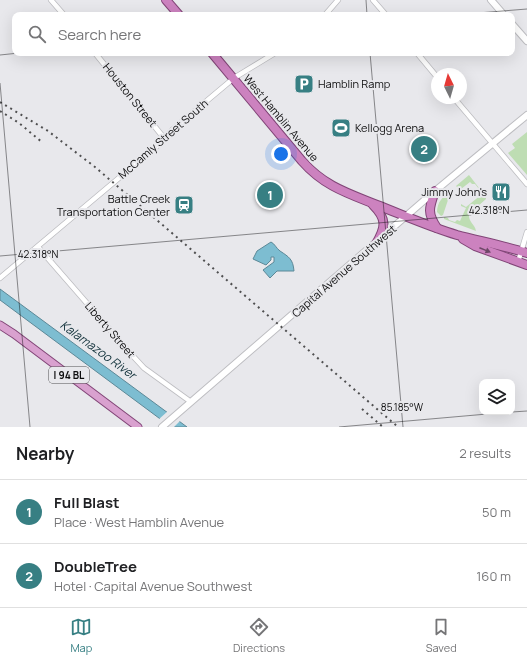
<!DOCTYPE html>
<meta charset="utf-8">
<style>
body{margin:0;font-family:Manrope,sans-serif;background:#f2f2f2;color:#202124}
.controls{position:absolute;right:12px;bottom:12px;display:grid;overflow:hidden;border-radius:8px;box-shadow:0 4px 16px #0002}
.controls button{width:36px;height:36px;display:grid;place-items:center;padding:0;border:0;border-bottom:1px solid #e0e0e0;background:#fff;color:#202124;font:20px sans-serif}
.compass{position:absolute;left:431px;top:68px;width:36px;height:36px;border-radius:50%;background:#fff;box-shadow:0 4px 16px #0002;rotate:355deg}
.you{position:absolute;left:281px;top:154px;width:14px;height:14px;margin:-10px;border:3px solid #fff;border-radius:50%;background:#1a73e8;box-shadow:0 0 0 6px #1a73e833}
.badge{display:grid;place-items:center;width:26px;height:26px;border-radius:50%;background:#377f83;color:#fff;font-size:13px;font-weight:700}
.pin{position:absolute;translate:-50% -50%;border:2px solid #fff;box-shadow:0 1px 4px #0006}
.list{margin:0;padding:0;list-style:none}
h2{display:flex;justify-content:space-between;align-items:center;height:52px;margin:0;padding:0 16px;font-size:17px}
h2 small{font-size:13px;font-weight:400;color:#757577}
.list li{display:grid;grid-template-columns:26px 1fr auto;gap:12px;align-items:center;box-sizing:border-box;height:64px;padding:0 16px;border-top:1px solid #e0e0e0}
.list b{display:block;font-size:15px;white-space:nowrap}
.list p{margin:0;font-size:13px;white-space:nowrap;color:#757577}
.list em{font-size:13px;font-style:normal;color:#757577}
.icon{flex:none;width:22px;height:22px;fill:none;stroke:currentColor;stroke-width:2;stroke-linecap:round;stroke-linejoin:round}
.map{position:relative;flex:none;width:527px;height:427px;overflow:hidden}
.search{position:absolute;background:#fff;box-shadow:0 4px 16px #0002;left:12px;right:12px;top:12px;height:44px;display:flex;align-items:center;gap:10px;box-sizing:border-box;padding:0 14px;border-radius:8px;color:#757577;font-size:15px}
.sheet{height:180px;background:#fff}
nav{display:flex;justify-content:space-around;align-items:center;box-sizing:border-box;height:56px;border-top:1px solid #e0e0e0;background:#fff;font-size:11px;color:#757577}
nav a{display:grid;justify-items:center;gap:2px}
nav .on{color:#377f83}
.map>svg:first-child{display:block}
.green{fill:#beddb3}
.water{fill:#7dbdd1;stroke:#5c8897}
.pier{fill:#e8e8ec}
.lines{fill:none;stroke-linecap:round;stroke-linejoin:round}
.minor-casing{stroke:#bdbdc1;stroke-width:6}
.tertiary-casing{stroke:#bdbdc1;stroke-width:8}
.primary-casing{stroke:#814577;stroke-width:9}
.trunk-casing{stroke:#814577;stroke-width:10}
.minor{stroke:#fff;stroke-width:4.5}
.tertiary{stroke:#fff;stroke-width:6}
.primary{stroke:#d9a1cf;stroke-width:7}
.trunk{stroke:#cc82bf;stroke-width:8}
.rail{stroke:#4f4f50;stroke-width:2;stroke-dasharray:2 4;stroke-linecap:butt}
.oneway{fill:#6d4867}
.ticks{fill:none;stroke:#0e0e0f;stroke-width:1;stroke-opacity:0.45}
.labels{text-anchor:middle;stroke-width:4;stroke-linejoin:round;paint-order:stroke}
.shield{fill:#e8e8ec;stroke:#4f4f51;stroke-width:1}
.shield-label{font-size:10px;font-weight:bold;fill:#0e0e0f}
.poi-label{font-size:11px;fill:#0e0e0f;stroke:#e8e8ec;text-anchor:start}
.street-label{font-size:11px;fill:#0e0e0f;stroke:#e8e8ec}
.water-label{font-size:12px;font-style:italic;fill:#103039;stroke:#e8e8ec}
.ticks-label{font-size:10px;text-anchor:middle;fill:#0e0e0f;stroke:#e8e8ec;stroke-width:4;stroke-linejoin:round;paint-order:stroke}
</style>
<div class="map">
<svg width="527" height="427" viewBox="0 0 527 427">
<rect width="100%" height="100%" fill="#e8e8ec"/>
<g class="green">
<polygon points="527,132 527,175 508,153 515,148 512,144"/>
<path d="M469,175L486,197V199L469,214C468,222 475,224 476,231L444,219V217L448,218L449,220L455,222L457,220L460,221L466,208L461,206V204L466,207L481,195L478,191L479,189L475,184H472L470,182L461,189H459L456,186Z"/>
<path d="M451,191L443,215L441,216L437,212C437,202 443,196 451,191Z"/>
</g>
<g class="water">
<path d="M271,242C275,244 276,248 280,251C289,257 293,259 294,271H277L270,278L263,270L274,262V257H271V260L266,265L253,259L257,251Z"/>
<polygon points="0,289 187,427 171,427 0,300"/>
</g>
<polygon class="pier" points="168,411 181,420 174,427 168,427 158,420"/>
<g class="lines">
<g class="minor-casing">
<g id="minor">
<polyline points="51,0 64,15"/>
<polyline points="373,0 386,15"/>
<polyline points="325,15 338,0"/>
<polyline points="95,53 164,138"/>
<polyline points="417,53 437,77"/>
<polyline points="454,98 527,184"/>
<polyline points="38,247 132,355 144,368 191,402"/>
<polyline points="518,262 527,232"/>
<polyline points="0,278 157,146 172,130 234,78 275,53"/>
</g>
</g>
<g class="tertiary-casing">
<g id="tertiary">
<polyline points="491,0 504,15"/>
<polyline points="512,24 527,41"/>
<polyline points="162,427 435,191 527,115"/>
</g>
</g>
<g class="primary-casing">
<polyline id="primary" points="0,325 14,334 138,427"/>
</g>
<g class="trunk-casing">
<g id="trunk">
<polyline points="166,0 179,15"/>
<path d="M212,53L302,161C324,186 347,193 377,205C403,215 430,227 457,235C480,241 504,246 527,253"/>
<path d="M435,191C429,208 427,213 437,228"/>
<path d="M373,205C387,219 386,227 376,244"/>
<polyline points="463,239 475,246 527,265"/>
</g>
</g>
<use href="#minor" class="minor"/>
<use href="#tertiary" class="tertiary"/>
<use href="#primary" class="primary"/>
<use href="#trunk" class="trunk"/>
<g class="rail">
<polyline points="0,102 48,131 95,167 398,427"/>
<polyline points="0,111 19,123 43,143"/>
<polyline points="362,409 383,427"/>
</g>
</g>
<defs><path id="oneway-solid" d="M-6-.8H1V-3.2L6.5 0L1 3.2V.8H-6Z"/></defs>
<use class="oneway" href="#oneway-solid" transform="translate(485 250) rotate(22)"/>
<path class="ticks" d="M366,0L367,15M453,15L527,9M370,53L403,427M0,55L19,53M0,83L30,427M0,256L527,210M512,412L527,411M339,427L510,412"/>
<defs>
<g id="parking-square" transform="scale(1)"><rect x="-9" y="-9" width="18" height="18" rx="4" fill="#377f83" stroke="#e8e8ec"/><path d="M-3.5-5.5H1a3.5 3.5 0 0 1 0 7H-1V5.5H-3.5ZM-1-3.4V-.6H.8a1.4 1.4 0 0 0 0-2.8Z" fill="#fff"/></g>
<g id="stadium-square" transform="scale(1)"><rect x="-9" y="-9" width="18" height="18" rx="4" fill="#377f83" stroke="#e8e8ec"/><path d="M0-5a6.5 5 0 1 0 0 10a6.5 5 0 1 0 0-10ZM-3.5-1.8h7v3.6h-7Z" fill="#fff"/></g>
<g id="restaurant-square" transform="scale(1)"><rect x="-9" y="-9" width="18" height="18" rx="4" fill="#377f83" stroke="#e8e8ec"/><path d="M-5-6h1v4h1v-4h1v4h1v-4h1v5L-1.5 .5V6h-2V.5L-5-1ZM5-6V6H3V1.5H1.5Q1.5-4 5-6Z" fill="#fff"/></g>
<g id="station-square" transform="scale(1)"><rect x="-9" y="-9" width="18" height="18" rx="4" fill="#377f83" stroke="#e8e8ec"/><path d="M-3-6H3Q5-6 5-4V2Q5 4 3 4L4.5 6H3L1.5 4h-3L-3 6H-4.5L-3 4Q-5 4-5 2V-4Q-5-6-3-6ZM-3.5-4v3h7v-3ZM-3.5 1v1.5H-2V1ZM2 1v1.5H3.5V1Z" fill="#fff"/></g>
</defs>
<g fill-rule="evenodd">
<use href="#parking-square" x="304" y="84"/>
<use href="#stadium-square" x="341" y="128"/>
<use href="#restaurant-square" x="501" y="192"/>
<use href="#station-square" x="184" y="205"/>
</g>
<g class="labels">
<rect class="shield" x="49" y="367" width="40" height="16" rx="3"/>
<g class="shield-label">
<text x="69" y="379">I 94 BL</text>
</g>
<g class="poi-label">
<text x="318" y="88">Hamblin Ramp</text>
<text x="355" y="132">Kellogg Arena</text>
<text x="487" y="196" text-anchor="end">Jimmy John's</text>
<text x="170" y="203" text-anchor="end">Battle Creek<tspan x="170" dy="13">Transportation Center</tspan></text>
</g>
<g class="street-label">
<text transform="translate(130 95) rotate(51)" y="4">Houston Street</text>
<text transform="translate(281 118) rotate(50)" y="4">West Hamblin Avenue</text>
<text transform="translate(163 139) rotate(-41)" y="4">McCamly Street South</text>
<text transform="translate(344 271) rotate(-41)" y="4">Capital Avenue Southwest</text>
<text transform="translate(110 330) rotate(49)" y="4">Liberty Street</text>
</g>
<g class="water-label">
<text transform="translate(98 350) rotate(36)" y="4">Kalamazoo River</text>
</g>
</g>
<g class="ticks-label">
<text x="489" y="214">42.318°N</text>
<text x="38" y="258">42.318°N</text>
<text x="402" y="411">85.185°W</text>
</g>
</svg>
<div class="controls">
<button><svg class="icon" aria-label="layers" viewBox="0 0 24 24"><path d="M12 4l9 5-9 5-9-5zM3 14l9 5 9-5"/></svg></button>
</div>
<svg class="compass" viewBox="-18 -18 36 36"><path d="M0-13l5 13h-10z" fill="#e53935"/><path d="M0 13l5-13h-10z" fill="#757577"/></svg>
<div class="you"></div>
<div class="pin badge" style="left:270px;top:195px">1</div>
<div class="pin badge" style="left:424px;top:149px">2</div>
<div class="search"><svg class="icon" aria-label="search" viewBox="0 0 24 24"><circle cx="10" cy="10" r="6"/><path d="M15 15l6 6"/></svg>Search here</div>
</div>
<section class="sheet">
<h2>Nearby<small>2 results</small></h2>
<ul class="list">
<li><span class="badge">1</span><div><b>Full Blast</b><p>Place · West Hamblin Avenue</p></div><em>50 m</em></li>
<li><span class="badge">2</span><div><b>DoubleTree</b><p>Hotel · Capital Avenue Southwest</p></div><em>160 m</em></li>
</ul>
</section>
<nav>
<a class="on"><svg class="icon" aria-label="map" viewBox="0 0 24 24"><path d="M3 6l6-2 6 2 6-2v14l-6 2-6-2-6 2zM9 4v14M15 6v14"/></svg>Map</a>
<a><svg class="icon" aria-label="directions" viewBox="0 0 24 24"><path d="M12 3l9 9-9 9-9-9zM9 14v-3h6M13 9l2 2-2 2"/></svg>Directions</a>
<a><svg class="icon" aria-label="saved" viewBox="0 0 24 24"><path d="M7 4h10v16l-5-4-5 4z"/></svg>Saved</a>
</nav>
